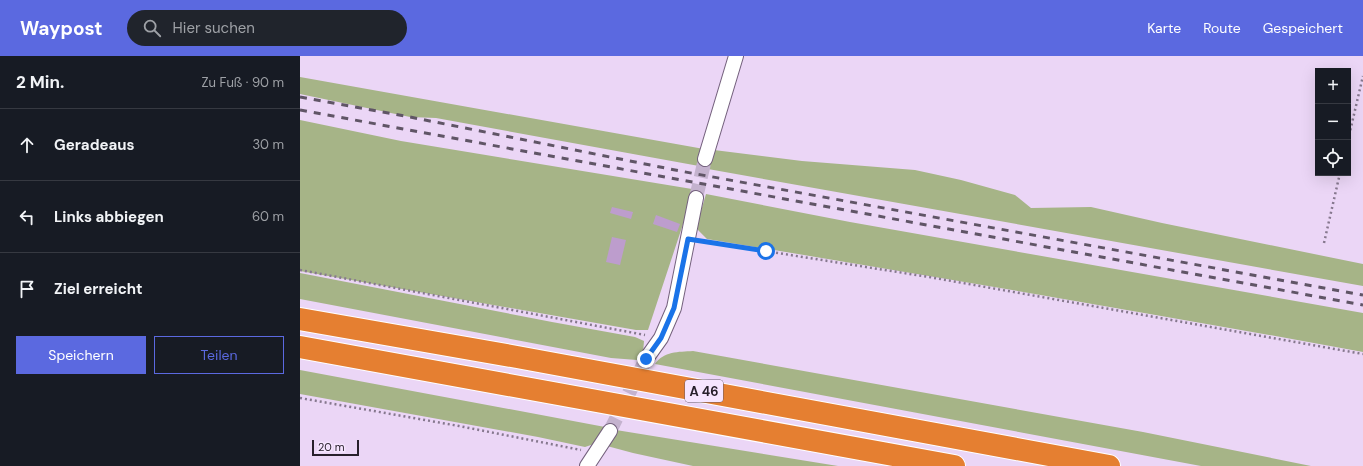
<!DOCTYPE html>
<html lang="de">
<meta charset="utf-8">
<style>
body{margin:0;font-family:"DM Sans",sans-serif;background:#20242c;color:#f1f3f6}
.controls{position:absolute;right:12px;top:12px;display:grid;overflow:hidden;border-radius:0px;box-shadow:0 4px 16px #0002}
.controls button{width:36px;height:36px;display:grid;place-items:center;padding:0;border:0;border-bottom:1px solid #363941;background:#171b24;color:#f1f3f6;font:20px sans-serif}
.scale{position:absolute;left:12px;bottom:10px;width:47px;box-sizing:border-box;padding-left:4px;border:2px solid #28202c;border-top:0;font-size:11px;line-height:14px;white-space:nowrap;color:#28202c;-webkit-text-stroke:3px #f6e5ff;paint-order:stroke}
.stop{position:absolute;width:12px;height:12px;margin:-9px;border:3px solid #1a73e8;border-radius:50%;background:#fff}
.stop.end{background:#1a73e8;border-color:#fff;box-shadow:0 1px 4px #0008}
.list{margin:0;padding:0;list-style:none}
h2{display:flex;justify-content:space-between;align-items:center;height:52px;margin:0;padding:0 16px;font-size:17px}
h2 small{font-size:13px;font-weight:400;color:#9ea1a6}
.list li{display:grid;grid-template-columns:26px 1fr auto;gap:12px;align-items:center;box-sizing:border-box;height:72px;padding:0 16px;border-top:1px solid #363941}
.list b{display:block;font-size:15px;white-space:nowrap}
.list em{font-size:13px;font-style:normal;color:#9ea1a6}
.actions{display:flex;gap:8px;padding:12px 16px}
.actions a{flex:1;padding:9px 0;border:1px solid #5b69e0;border-radius:0px;text-align:center;font-size:14px;color:#5b69e0}
.actions .main{background:#5b69e0;color:#fff}
.icon{flex:none;width:22px;height:22px;fill:none;stroke:currentColor;stroke-width:2;stroke-linecap:round;stroke-linejoin:round}
.map{position:relative;flex:none;width:1063px;height:410px;overflow:hidden}
header{display:flex;align-items:center;gap:24px;box-sizing:border-box;height:56px;padding:0 20px;background:#5b69e0;color:#fff}
header strong{font-size:19px}
nav{display:flex;gap:22px;margin-inline-start:auto;font-size:14px}
.search{width:280px;height:36px;background:#20242c;display:flex;align-items:center;gap:10px;box-sizing:border-box;padding:0 14px;border-radius:22px;color:#9ea1a6;font-size:15px}
main{display:flex}
aside{flex:1;background:#171b24}
.map>svg:first-child{display:block}
.green{fill:#a6b487}
.building{fill:#bd9dcd}
.lines{fill:none;stroke-linecap:round;stroke-linejoin:round}
.street-tunnel{stroke:#c4b2ce;stroke-width:14;stroke-dasharray:14 7;stroke-linecap:butt}
.street-casing{stroke:#74617d;stroke-width:16}
.highway-casing{stroke:#fff;stroke-width:24}
.path{stroke:#86788e;stroke-width:2.5;stroke-dasharray:2 3;stroke-linecap:butt}
.street{stroke:#fff;stroke-width:14}
.highway{stroke:#e57f31;stroke-width:22}
.rail{stroke:#605566;stroke-width:3;stroke-dasharray:7 7;stroke-linecap:butt}
.route{stroke:#1a73e8;stroke-width:5}
.labels{text-anchor:middle;stroke-width:3;stroke-linejoin:round;paint-order:stroke}
.shield{fill:#f6e5ff;stroke:#665b6b;stroke-width:1}
.shield-label{font-size:13px;font-weight:bold;fill:#28202c}
</style>
<header>
<strong>Waypost</strong>
<div class="search"><svg class="icon" aria-label="search" viewBox="0 0 24 24"><circle cx="10" cy="10" r="6"/><path d="M15 15l6 6"/></svg>Hier suchen</div>
<nav><a>Karte</a><a>Route</a><a>Gespeichert</a></nav>
</header>
<main>
<aside>
<h2>2 Min.<small>Zu Fuß · 90 m</small></h2>
<ul class="list">
<li><svg class="icon" aria-label="ahead" viewBox="0 0 24 24"><path d="M12 20V5M6 11l6-6 6 6"/></svg><div><b>Geradeaus</b></div><em>30 m</em></li>
<li><svg class="icon" aria-label="left" viewBox="0 0 24 24"><path d="M17 20v-9H6M10 6l-5 5 5 5"/></svg><div><b>Links abbiegen</b></div><em>60 m</em></li>
<li><svg class="icon" aria-label="arrive" viewBox="0 0 24 24"><path d="M6 21V4h12l-3 4 3 4H6"/></svg><div><b>Ziel erreicht</b></div></li>
</ul>
<div class="actions"><a class="main">Speichern</a><a>Teilen</a></div>
</aside>
<div class="map">
<svg width="1063" height="410" viewBox="0 0 1063 410">
<rect width="100%" height="100%" fill="#ebd6f6"/>
<g class="green">
<polygon points="0,21 404,93 399,110 136,62 110,61 0,38"/>
<polygon points="0,64 101,85 392,133 387,156 348,274 336,274 0,215"/>
<polygon points="414,94 502,105 615,114 661,124 715,139 731,152 791,151 862,167 1063,208 1063,230 408,113"/>
<path d="M406,138L550,166L1063,257V296C845,256 626,219 407,183L398,174V165Z"/>
<polygon points="0,217 252,266 335,281 344,285 343,297 337,304 311,302 0,243"/>
<path d="M393,295L843,376L1011,410H901L355,308C364,295 378,296 393,295Z"/>
<polygon points="0,314 305,371 300,382 294,388 285,391 238,381 0,338"/>
<polygon points="316,374 538,410 393,410 333,397 307,390"/>
</g>
<g class="building">
<polygon points="312,151 333,156 331,163 310,157"/>
<polygon points="356,159 380,168 377,176 353,168"/>
<polygon points="312,181 326,184 320,209 306,206"/>
</g>
<g class="lines">
<g class="street-tunnel">
<polyline points="396,142 405,103"/>
<polyline points="310,375 346,303"/>
</g>
<g class="street-casing">
<g id="street">
<polyline points="405,103 436,0"/>
<polyline points="346,303 361,282 374,252 396,142"/>
<polyline points="287,410 310,375"/>
</g>
</g>
<g class="highway-casing">
<g id="highway">
<polyline points="0,263 217,301 809,410"/>
<polyline points="0,291 654,410"/>
</g>
</g>
<g class="path">
<polyline points="1048,84 1063,20"/>
<polyline points="402,185 629,221 1063,298"/>
<polyline points="1024,187 1040,117"/>
<polyline points="0,214 345,279"/>
<polyline points="0,342 159,370 281,394"/>
</g>
<use href="#street" class="street"/>
<use href="#highway" class="highway"/>
<g class="rail">
<polyline points="0,41 110,61 380,115 1063,239"/>
<polyline points="0,54 1063,249"/>
</g>
</g>
<g class="lines">
<polyline class="route" points="346,303 361,282 374,252 388,183 466,195"/>
</g>
<g class="labels">
<rect class="shield" x="385" y="324" width="38" height="22" rx="3"/>
<g class="shield-label">
<text x="404" y="340">A 46</text>
</g>
</g>
</svg>
<div class="controls">
<button>+</button>
<button>−</button>
<button><svg class="icon" aria-label="locate" viewBox="0 0 24 24"><circle cx="12" cy="12" r="6"/><path d="M12 2v4M12 18v4M2 12h4M18 12h4"/></svg></button>
</div>
<div class="scale">20 m</div>
<div class="stop" style="left:466px;top:195px"></div>
<div class="stop end" style="left:346px;top:303px"></div>
</div>
</main>
